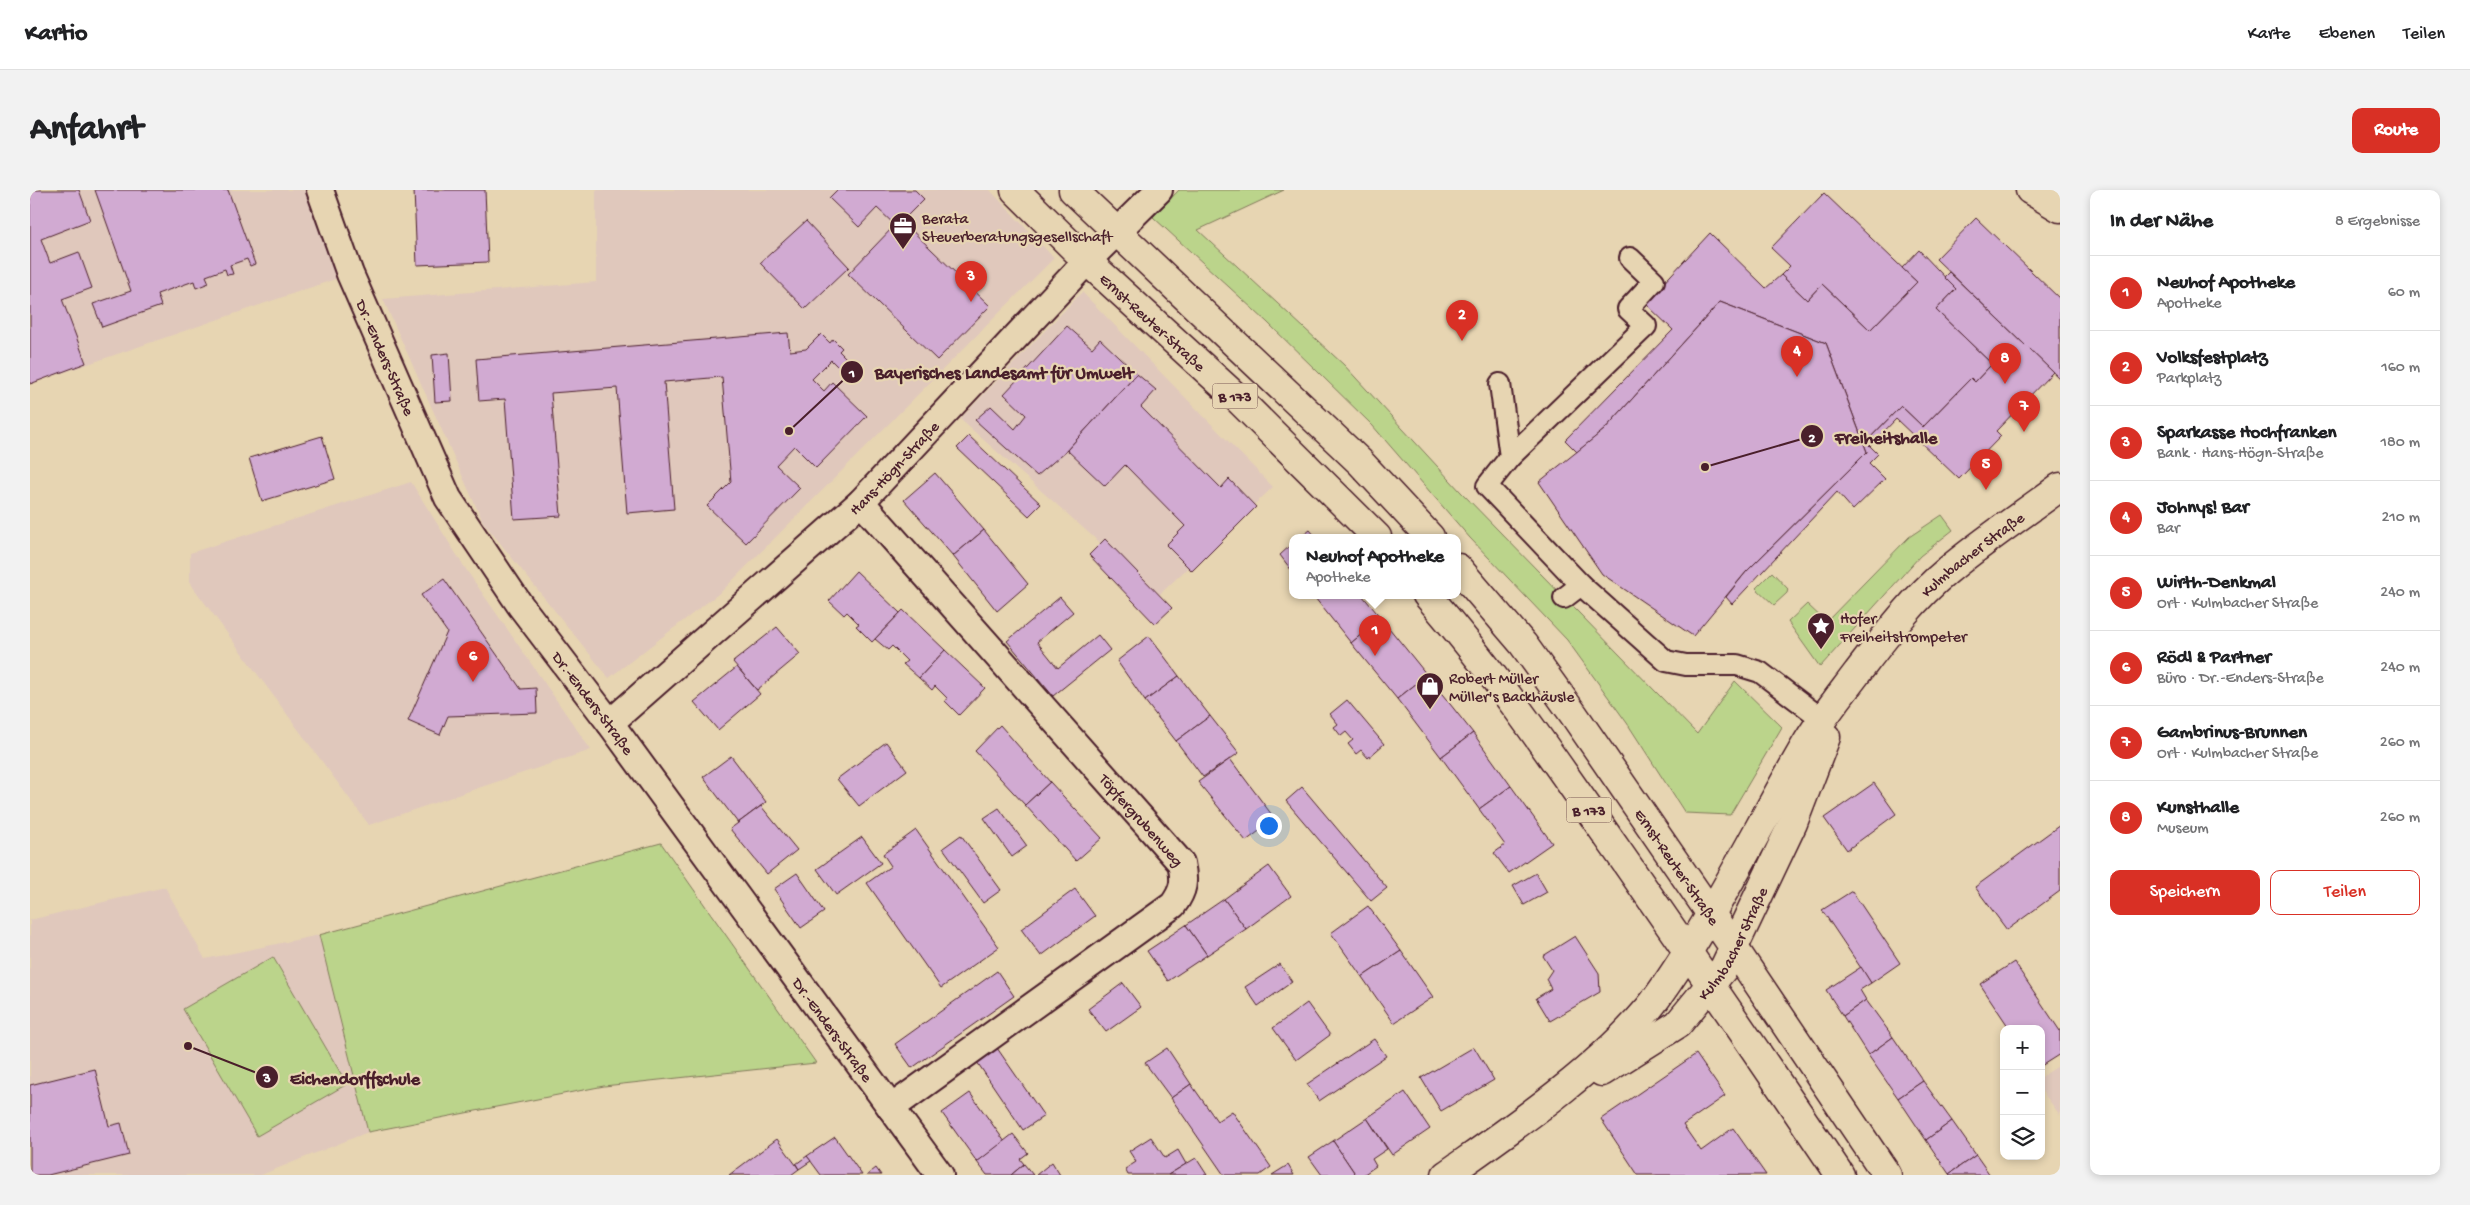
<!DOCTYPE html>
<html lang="de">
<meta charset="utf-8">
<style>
body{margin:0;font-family:"Gochi Hand",sans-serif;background:#f2f2f2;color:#202124}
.controls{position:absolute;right:15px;bottom:15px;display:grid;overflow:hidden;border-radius:10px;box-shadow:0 2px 8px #0003}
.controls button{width:45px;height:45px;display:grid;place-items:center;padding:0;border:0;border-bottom:1px solid #e0e0e0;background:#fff;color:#202124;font:25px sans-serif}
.you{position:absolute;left:1238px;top:635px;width:18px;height:18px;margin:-12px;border:4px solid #fff;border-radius:50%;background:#1a73e8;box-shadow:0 0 0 8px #1a73e833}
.badge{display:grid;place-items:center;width:32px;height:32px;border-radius:50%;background:#d93025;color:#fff;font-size:16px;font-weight:700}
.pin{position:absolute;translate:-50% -41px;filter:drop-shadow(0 1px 2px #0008)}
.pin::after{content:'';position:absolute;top:26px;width:18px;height:15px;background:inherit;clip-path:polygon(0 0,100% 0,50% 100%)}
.popup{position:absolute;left:1259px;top:344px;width:172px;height:65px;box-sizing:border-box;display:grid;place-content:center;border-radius:10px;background:#fff;filter:drop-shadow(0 1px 4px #0005);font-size:16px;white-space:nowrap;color:#757577}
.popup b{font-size:19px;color:#202124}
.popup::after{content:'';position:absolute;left:50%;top:100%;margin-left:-10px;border:10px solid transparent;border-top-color:#fff}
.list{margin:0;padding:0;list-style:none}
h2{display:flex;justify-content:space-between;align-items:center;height:65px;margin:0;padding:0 20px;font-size:21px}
h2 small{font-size:16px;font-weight:400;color:#757577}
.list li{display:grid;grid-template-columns:32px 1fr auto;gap:15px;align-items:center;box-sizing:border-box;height:75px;padding:0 20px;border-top:1px solid #e0e0e0}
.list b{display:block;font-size:19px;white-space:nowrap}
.list p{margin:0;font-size:16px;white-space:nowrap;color:#757577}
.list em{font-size:16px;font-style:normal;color:#757577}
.actions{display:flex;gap:10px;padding:15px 20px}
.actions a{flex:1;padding:11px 0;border:1px solid #d93025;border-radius:10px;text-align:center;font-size:18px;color:#d93025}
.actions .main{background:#d93025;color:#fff}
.icon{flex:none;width:28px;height:28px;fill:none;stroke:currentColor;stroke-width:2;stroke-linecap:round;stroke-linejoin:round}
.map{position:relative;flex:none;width:2030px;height:985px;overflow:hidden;border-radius:10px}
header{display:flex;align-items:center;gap:30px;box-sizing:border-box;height:70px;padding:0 25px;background:#fff;border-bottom:1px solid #e0e0e0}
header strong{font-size:24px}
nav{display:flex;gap:28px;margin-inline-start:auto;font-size:18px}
.intro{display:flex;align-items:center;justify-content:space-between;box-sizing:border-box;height:120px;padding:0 30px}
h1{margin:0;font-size:35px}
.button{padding:12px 22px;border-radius:10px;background:#d93025;color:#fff;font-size:18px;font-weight:700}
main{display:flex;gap:30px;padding:0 30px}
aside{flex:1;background:#fff;border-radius:10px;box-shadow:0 2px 8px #0003}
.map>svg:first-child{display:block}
.built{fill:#e0c8bc}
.green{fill:#bbd48b;stroke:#827a5b}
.building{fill:#d1aad2;stroke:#4a1f2b}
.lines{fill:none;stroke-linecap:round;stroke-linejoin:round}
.pedestrian-casing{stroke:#4a1f2b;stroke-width:24}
.minor-casing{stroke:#4a1f2b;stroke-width:30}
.tertiary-casing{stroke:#4a1f2b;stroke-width:31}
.primary-casing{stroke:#4a1f2b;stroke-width:31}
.pedestrian{stroke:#e7d5b2;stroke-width:20}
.minor{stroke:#e7d5b2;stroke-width:26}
.tertiary{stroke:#e7d5b2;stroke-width:28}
.primary{stroke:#e7d5b2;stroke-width:28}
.labels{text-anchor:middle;stroke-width:4.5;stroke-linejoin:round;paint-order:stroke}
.shield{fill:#e7d5b2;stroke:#795654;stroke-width:1}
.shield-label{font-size:15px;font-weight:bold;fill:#4a1f2b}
.poi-label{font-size:16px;fill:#4a1f2b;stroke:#e7d5b2;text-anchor:start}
.street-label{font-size:16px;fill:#4a1f2b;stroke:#e7d5b2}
.leader{fill:none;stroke:#4a1f2b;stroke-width:2}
.callout-dot{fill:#4a1f2b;stroke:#e7d5b2;stroke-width:2}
.mark-label{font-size:15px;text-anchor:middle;font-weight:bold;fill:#fff}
.callout-label{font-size:18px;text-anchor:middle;font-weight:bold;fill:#4a1f2b;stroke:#e7d5b2;stroke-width:4.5;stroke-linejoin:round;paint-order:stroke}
</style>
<header>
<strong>Kartio</strong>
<nav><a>Karte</a><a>Ebenen</a><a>Teilen</a></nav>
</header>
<div class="intro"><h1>Anfahrt</h1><a class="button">Route</a></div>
<main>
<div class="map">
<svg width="2030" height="985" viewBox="0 0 2030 985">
<rect width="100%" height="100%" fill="#e7d5b2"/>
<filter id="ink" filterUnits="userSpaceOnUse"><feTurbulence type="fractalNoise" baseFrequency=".02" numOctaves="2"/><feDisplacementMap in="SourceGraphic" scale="10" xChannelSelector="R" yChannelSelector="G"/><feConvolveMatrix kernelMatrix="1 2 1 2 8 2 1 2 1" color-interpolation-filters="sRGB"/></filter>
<g filter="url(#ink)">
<g class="built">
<polygon points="0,0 290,0 320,84 0,194"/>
<polygon points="566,0 960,0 1024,68 692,401 579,488 453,332 353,109 566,92"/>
<polygon points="1052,102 1243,297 1129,405 930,229"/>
<polygon points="381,292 435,378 561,560 339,635 160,393 160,363"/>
<polygon points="135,697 175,769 289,745 338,942 231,985 0,985 0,730"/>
<polygon points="2030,875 2030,925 2011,900 2011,887"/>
</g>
<g class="green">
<polygon points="1149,0 1254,0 1168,40 1314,175 1431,302 1667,544 1705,491 1752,537 1700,625 1655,623 1597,533 1537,450 1440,348 1342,235 1237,132 1123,27"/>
<polygon points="1912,325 1923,340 1890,366 1790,477 1758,432 1777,414 1796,432 1879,347"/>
<polygon points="1742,382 1758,399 1757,403 1744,415 1726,398"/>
<polygon points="631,653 786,873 574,896 338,942 289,745"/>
<polygon points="243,767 317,894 227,946 153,819"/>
</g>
<g class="building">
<polygon points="0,0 49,0 60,30 11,49 20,73 49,62 62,98 32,109 56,173 0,194"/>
<polygon points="65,0 198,0 225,74 220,76 217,69 200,75 203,84 197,85 195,79 176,86 179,93 166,98 164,91 127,104 131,116 72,137 63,114 101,101"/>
<polygon points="384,0 455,0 458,72 387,75"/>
<polygon points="807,0 885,0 894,9 872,31 960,116 907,170 818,84 865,35 847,18 829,37 799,8"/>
<polygon points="1794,3 1887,92 1840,140 1792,94 1777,110 1751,85 1760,76 1741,58"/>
<polygon points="1946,28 2030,109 2030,189 1906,69"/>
<polygon points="776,31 819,77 775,119 730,73"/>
<polygon points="1680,43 1736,98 1751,85 1777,110 1792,94 1840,140 1887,92 1872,78 1889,60 1926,99 1906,120 1962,174 1945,192 1941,188 1893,237 1871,216 1836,252 1848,264 1839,273 1855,289 1823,320 1807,302 1702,414 1696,407 1716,382 1837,262 1796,153 1690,112 1574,240 1547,262 1535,250 1643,140 1615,113"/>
<polygon points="1919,82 2023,182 1966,241 1971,246 1929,289 1866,229 1840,256 1836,252 1871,216 1893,237 1941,188 1945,192 1962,174 1906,120 1926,99 1914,87"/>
<polygon points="1690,112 1796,153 1837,262 1716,382 1663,446 1572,384 1509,292 1574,240"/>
<polygon points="1037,136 1062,158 1070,149 1107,184 1037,260 1007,286 945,230 961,216 985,239 996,225 974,204"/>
<polygon points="758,143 760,161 776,159 791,144 800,153 803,149 812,158 809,161 817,169 809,178 801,170 782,189 794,201 802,192 837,226 786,278 764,256 746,275 770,298 716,353 677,316 701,292 692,187 634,192 644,319 597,323 587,198 521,203 531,326 484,329 475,209 449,211 446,169"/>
<polygon points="419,163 422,211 405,212 402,165"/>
<polygon points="1107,184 1126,200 1111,217 1191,298 1199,289 1226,317 1162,381 1136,355 1155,336 1095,275 1075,296 1037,260"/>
<polygon points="292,246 305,289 232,311 219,268"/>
<polygon points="939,246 1011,314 999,326 927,258"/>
<polygon points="905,283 954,340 923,366 874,310"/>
<polygon points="954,340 998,394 967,421 923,366"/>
<polygon points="1280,340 1286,347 1271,347"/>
<polygon points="1075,349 1142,418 1125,434 1059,365"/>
<polygon points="1262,354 1262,381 1250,365"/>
<polygon points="826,381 870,423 842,452 826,436 829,434 817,422 814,425 799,411"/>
<polygon points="414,389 491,499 506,498 507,523 418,526 410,545 378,531 417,442 391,405"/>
<polygon points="1289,405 1332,405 1351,428 1321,453 1285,408"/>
<polygon points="1030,407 1043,422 1007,452 1028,478 1068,445 1080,460 1023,506 977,451"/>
<polygon points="873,420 915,460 889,488 873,474 877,471 862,456 858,460 845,449"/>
<polygon points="1351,428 1397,485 1367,509 1321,453"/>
<polygon points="747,437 770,464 727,500 703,472"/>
<polygon points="1119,446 1149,486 1115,511 1087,471"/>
<polygon points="915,460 955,498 929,525 915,511 917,508 905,496 902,500 889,488"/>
<polygon points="707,477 730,504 688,540 664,512"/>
<polygon points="1397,485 1443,543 1411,567 1367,509"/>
<polygon points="1149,486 1180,526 1146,551 1115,511"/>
<polygon points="1317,510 1354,554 1338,568 1331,560 1326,564 1318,554 1323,550 1316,542 1311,546 1304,537 1308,534 1300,524"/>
<polygon points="1180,526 1209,563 1173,587 1146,551"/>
<polygon points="970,535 1020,592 995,615 945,561"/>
<polygon points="1443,543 1481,596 1449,619 1411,567"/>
<polygon points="856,552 877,580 829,616 807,589"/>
<polygon points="701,566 736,612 708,633 673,587"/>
<polygon points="1200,569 1245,629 1216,651 1168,592"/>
<polygon points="1020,592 1072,648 1046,671 995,615"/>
<polygon points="1844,593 1866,624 1817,660 1794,628"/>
<polygon points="1481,596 1522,653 1479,683 1464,663 1475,655 1449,619"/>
<polygon points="1272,597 1357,698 1341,711 1256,611"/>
<polygon points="731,616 767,660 737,684 700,639"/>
<polygon points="969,618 997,656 982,667 954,628"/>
<polygon points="2030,635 2030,701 1977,740 1945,697"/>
<polygon points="886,640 969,757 911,798 837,693 861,676 853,664"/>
<polygon points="931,645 971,700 953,713 913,658"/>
<polygon points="832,647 851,673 806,705 787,679"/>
<polygon points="1239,676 1261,706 1216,739 1194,709"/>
<polygon points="767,683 794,722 771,738 744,699"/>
<polygon points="1506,683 1517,702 1494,715 1483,696"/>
<polygon points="1045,699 1065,726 1011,766 991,739"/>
<polygon points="1822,701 1870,773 1841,793 1792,720"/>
<polygon points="1194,709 1216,739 1177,765 1156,735"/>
<polygon points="1338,716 1371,761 1332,787 1301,743"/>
<polygon points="1156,735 1177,765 1138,791 1117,761"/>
<polygon points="1545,746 1569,783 1570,802 1520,831 1506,808 1521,799 1516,789 1522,780 1513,766"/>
<polygon points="1371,761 1403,807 1364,833 1332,787"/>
<polygon points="1984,772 2030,841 2030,864 2011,876 2011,839 1980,839 1950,794"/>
<polygon points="1250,774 1262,792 1228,816 1215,797"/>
<polygon points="1831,777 1841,793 1830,800 1836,810 1813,826 1796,800"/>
<polygon points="967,781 984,806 882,878 865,854"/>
<polygon points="1093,793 1111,817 1076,842 1058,819"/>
<polygon points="1836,810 1863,847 1838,865 1813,826"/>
<polygon points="1277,813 1300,845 1266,870 1243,838"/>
<polygon points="1863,847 1893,891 1868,908 1838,865"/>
<polygon points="1344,849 1356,866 1289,911 1277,894"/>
<polygon points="1444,857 1464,890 1411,921 1391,888"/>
<polygon points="967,858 1014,926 993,940 947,872"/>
<polygon points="1137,858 1161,894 1141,908 1115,873"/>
<polygon points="1666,864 1695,906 1653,935 1671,961 1703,938 1736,985 1608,985 1571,929"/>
<polygon points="65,879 79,936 91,933 99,965 18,985 0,985 0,895"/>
<polygon points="1893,891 1922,931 1896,950 1868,908"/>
<polygon points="1161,894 1187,931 1202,921 1241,977 1230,985 1194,985 1141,908"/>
<polygon points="1375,902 1400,939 1362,965 1337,928"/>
<polygon points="940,903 975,952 947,972 912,923"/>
<polygon points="1337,928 1357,959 1342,969 1346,976 1333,985 1326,985 1303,951"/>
<polygon points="1922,931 1946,965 1919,984 1896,950"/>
<polygon points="983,944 998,963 990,969 994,974 981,985 957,985 947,972"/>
<polygon points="805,947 832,985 791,985 777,966"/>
<polygon points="1121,947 1135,968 1148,960 1156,974 1138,985 1098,985 1095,979 1106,972 1099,961"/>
<polygon points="747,949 769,979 761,985 699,985"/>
<polygon points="1303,951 1326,985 1292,985 1279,967"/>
<polygon points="1946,965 1960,985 1920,985 1919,984"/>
<polygon points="777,966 781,971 769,979 766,974"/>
<polygon points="1166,968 1177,985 1138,985 1156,974"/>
<polygon points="1022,972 1030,985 1006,985"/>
<polygon points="994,974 1003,985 981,985"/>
<polygon points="1258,975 1264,985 1242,985"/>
<polygon points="846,978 851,985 837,985"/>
</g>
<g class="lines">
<g class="pedestrian-casing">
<g id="pedestrian">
<polyline points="1600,68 1624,91 1598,119 1616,136 1480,267 1457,296 1551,395 1636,471 1656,475 1707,475 1730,482 1792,529"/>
<polyline points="1470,194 1480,267"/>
<polyline points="1534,408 1551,395"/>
</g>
</g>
<g class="minor-casing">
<g id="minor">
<path id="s1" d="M290,0L320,84L418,308L490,415L580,533L910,985"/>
<path id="s2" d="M831,312L1151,673C1155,691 1154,700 1143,715L861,918"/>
<path id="s3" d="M580,533L831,312L1057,71L1129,0"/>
</g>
</g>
<g class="tertiary-casing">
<polyline id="tertiary" points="2000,0 2030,18"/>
</g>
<g class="primary-casing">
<g id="primary">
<path id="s4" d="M985,0L1057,71L1206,207L1347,347"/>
<polyline points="1043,0 1330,272 1400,347"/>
<path id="s5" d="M1428,378L1493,454L1544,525L1681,724L1857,985"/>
<path d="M1397,405C1466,484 1525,571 1585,657C1661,766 1736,875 1810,985"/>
<path id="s6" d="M1572,882L1648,834L1694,778L1763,633L1796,547"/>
<path id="s7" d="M1416,985C1485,936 1565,882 1619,818C1636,797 1649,775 1664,752C1704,688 1737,621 1775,556C1790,530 1809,507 1827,483C1854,448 1882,410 1917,381C1953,351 1992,325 2030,297"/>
</g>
</g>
<use href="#pedestrian" class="pedestrian"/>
<use href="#minor" class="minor"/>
<use href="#tertiary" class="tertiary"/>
<use href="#primary" class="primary"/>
</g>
</g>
<defs>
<g id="office-pin" transform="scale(1.4375)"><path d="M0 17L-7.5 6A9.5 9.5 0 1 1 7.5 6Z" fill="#4a1f2b" stroke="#e7d5b2"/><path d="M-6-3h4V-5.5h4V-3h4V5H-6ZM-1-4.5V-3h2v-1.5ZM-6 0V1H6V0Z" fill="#fff"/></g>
<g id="sight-pin" transform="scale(1.4375)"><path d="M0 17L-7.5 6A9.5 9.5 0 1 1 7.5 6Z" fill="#4a1f2b" stroke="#e7d5b2"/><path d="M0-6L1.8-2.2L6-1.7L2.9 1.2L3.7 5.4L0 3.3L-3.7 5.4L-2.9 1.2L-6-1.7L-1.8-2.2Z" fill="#fff"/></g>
<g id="shop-pin" transform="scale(1.4375)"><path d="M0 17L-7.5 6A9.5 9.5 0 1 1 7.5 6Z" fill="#4a1f2b" stroke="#e7d5b2"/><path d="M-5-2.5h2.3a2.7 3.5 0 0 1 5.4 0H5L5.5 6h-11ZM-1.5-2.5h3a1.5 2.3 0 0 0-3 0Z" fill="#fff"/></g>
</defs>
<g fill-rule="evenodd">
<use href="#office-pin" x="873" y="36"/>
<use href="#sight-pin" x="1791" y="436"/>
<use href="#shop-pin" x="1400" y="496"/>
</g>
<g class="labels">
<g class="shield">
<rect x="1182.5" y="193.5" width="45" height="25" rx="4"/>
<rect x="1536.5" y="607.5" width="45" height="25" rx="4"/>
</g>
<g class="shield-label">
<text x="1205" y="211">B 173</text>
<text x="1559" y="625">B 173</text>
</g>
<g class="poi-label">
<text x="892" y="33">Berata<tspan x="892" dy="18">Steuerberatungsgesellschaft</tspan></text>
<text x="1810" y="433">Hofer<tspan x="1810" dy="18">Freiheitstrompeter</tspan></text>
<text x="1419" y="493">Robert Müller<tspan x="1419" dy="18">Müller's Backhäusle</tspan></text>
</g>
<g class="street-label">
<text dy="6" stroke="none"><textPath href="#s4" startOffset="191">Ernst-Reuter-Straße</textPath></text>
<text dy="6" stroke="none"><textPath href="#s1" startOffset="180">Dr.-Enders-Straße</textPath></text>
<text dy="6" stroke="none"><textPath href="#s3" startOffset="382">Hans-Högn-Straße</textPath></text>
<text dy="6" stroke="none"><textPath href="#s7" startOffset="825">Kulmbacher Straße</textPath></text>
<text dy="6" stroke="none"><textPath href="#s1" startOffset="585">Dr.-Enders-Straße</textPath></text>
<text dy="6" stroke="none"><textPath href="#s2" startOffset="424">Töpfergrubenweg</textPath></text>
<text dy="6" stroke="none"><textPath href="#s5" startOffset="371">Ernst-Reuter-Straße</textPath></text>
<text dy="6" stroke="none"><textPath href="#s6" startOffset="188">Kulmbacher Straße</textPath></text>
<text dy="6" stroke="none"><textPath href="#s1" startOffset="990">Dr.-Enders-Straße</textPath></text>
</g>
</g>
<path class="leader" d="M759 241L822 182M1675 277L1782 246M158 856L237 887"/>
<g class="callout-dot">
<circle cx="759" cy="241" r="5"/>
<circle cx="1675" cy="277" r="5"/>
<circle cx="158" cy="856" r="5"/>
<circle cx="822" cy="182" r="12"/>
<circle cx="1782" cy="246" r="12"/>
<circle cx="237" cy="887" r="12"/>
</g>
<g class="mark-label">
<text x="822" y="187">1</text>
<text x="1782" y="252">2</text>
<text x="237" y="892">3</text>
</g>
<g class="callout-label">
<text x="974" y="188">Bayerisches Landesamt für Umwelt</text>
<text x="1856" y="253">Freiheitshalle</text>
<text x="325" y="894">Eichendorffschule</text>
</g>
</svg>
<div class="controls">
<button>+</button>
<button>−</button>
<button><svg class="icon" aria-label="layers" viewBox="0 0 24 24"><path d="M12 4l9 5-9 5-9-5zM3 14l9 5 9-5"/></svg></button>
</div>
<div class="you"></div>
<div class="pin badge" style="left:1345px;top:466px">1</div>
<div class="popup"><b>Neuhof Apotheke</b>Apotheke</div>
<div class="pin badge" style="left:1432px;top:151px">2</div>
<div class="pin badge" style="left:941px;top:112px">3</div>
<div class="pin badge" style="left:1767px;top:187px">4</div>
<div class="pin badge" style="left:1956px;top:300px">5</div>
<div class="pin badge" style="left:443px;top:492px">6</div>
<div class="pin badge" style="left:1994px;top:242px">7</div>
<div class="pin badge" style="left:1975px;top:194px">8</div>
</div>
<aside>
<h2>In der Nähe<small>8 Ergebnisse</small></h2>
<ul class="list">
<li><span class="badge">1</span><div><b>Neuhof Apotheke</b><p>Apotheke</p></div><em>60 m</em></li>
<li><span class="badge">2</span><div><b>Volksfestplatz</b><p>Parkplatz</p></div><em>160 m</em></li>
<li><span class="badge">3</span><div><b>Sparkasse Hochfranken</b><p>Bank · Hans-Högn-Straße</p></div><em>180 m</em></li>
<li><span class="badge">4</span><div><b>Johnys! Bar</b><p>Bar</p></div><em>210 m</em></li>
<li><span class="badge">5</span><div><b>Wirth-Denkmal</b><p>Ort · Kulmbacher Straße</p></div><em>240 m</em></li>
<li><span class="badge">6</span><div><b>Rödl &amp; Partner</b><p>Büro · Dr.-Enders-Straße</p></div><em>240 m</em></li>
<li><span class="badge">7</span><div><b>Gambrinus-Brunnen</b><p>Ort · Kulmbacher Straße</p></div><em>260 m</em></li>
<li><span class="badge">8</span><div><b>Kunsthalle</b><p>Museum</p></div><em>260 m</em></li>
</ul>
<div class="actions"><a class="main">Speichern</a><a>Teilen</a></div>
</aside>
</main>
